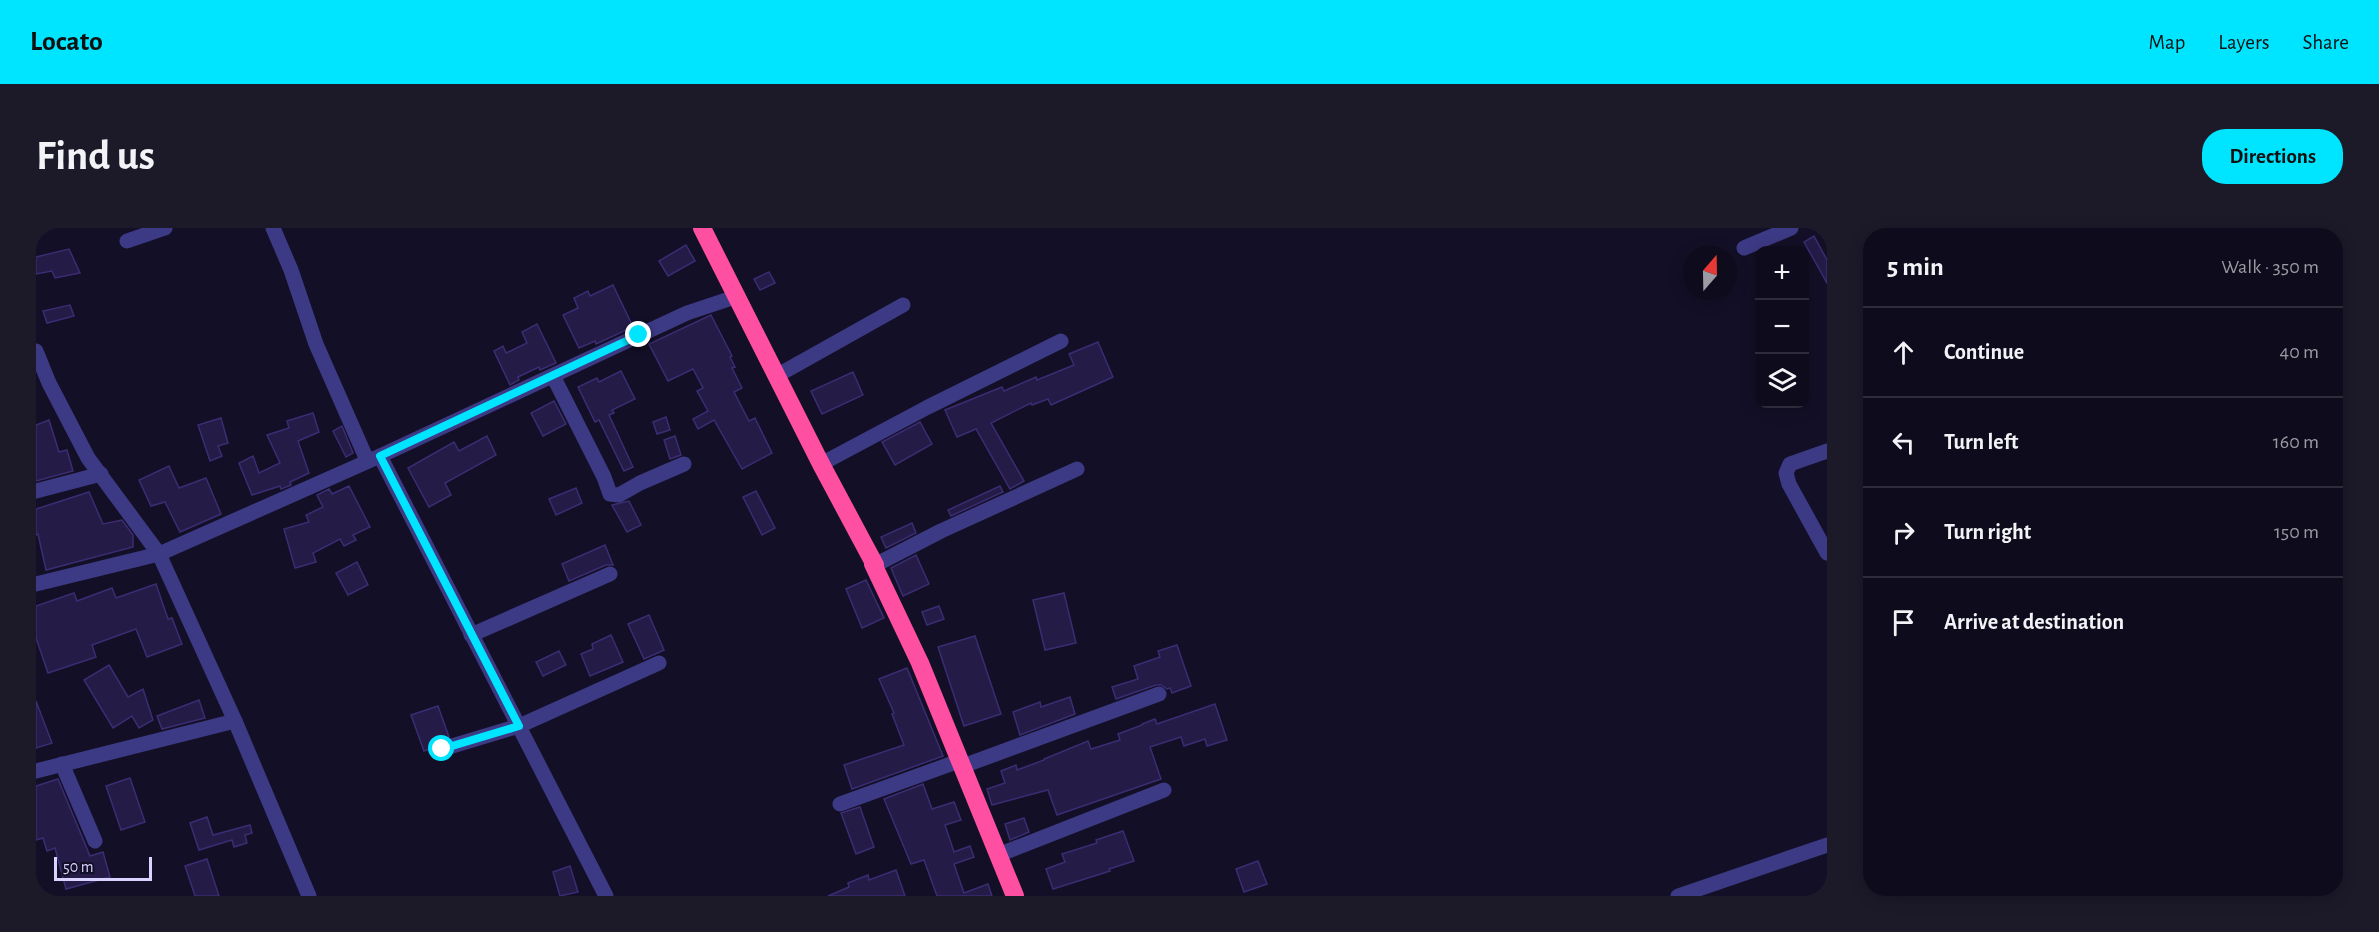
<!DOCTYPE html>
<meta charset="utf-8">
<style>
body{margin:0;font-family:"Alegreya Sans",sans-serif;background:#1c1929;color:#f1f3f6}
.controls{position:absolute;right:18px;top:18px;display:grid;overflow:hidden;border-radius:12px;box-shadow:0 3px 15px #0003}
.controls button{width:54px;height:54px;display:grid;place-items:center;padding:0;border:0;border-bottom:2px solid #2e2b3b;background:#0e0b1c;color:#f1f3f6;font:30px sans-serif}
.compass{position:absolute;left:1647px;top:18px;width:54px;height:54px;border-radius:50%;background:#0e0b1c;box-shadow:0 3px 15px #0003;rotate:20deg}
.scale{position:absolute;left:18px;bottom:15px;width:98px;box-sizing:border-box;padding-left:6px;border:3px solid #d9d4ff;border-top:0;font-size:16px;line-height:21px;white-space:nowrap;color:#d9d4ff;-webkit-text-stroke:4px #130f26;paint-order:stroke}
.stop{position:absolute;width:18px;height:18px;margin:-14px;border:4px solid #00e5ff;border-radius:50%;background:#fff}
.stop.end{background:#00e5ff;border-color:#fff;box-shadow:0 2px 6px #0008}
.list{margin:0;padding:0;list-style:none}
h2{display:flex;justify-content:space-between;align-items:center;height:78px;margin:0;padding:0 24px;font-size:26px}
h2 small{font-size:20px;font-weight:400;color:#9b9ba3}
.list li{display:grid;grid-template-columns:39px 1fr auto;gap:18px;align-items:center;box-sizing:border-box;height:90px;padding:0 24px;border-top:2px solid #2e2b3b}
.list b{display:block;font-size:22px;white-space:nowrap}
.list em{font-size:20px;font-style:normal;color:#9b9ba3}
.icon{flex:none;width:33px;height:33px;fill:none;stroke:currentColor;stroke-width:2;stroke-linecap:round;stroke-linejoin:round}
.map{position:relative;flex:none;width:1791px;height:668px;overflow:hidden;border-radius:24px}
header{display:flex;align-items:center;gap:36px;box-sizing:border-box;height:84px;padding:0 30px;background:#00e5ff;color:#111}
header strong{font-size:28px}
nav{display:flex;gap:33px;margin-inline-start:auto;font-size:21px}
.intro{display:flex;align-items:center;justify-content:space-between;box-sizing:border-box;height:144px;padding:0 36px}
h1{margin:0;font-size:42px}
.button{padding:15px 27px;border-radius:24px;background:#00e5ff;color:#111;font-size:21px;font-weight:700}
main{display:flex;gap:36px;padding:0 36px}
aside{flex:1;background:#0e0b1c;border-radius:24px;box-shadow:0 3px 15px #0003}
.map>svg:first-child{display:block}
.building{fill:#241b47;stroke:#3b2d73;stroke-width:1.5}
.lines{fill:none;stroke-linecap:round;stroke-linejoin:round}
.minor{stroke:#3d3a85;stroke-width:15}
.highway{stroke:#ff4fa3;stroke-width:18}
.route{stroke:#00e5ff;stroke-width:8}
</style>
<header>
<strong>Locato</strong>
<nav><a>Map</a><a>Layers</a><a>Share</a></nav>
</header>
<div class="intro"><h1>Find us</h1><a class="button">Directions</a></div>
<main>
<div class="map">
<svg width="1791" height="668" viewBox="0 0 1791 668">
<rect width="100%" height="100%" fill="#130f26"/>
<g class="building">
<polygon points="1778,8 1791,32 1791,55 1768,14"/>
<polygon points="650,17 659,33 632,48 623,33"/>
<polygon points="33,21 44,45 19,50 16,43 0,46 0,29"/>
<polygon points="733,44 739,55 724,62 718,51"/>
<polygon points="577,57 597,99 560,116 559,113 543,120 527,87 542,80 538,70 552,63 554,68"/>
<polygon points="34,77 38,88 11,95 7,83"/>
<polygon points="675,87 693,122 696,128 694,129 699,139 696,140 706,160 698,164 713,193 719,190 736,225 706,241 678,192 662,201 657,191 672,183 661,163 667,160 657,141 632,153 613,116"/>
<polygon points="501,96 520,135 504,142 503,139 482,149 483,152 474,157 458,123 467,118 470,125 491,115 486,104"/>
<polygon points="1062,114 1077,149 1015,177 1012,171 996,177 995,175 955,195 988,253 974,261 940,201 921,209 909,182 966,159 968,163 1000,149 1001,152 1038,137 1033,126"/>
<polygon points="585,143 599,171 576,182 578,185 573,187 597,239 588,243 563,192 559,194 542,159 561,150 563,154"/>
<polygon points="817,144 827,167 786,186 775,163"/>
<polygon points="518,173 530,196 507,208 495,185"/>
<polygon points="277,185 283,204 262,213 273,245 254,254 255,257 245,261 244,258 216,267 203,235 217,228 223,245 244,235 231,207 253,200 251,193"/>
<polygon points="630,189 634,202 621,206 617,194"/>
<polygon points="185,190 192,215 182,218 186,228 174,233 162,197"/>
<polygon points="13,192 23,224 31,222 37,243 0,253 0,197"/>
<polygon points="884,194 896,216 859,237 846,214"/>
<polygon points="306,198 317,225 310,229 297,203"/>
<polygon points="451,208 460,227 409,255 415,267 393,279 372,240 418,214 423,223"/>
<polygon points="639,208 645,227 634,231 628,212"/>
<polygon points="133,238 143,260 170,250 185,286 144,304 129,274 115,278 103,252"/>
<polygon points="313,258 334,299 317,307 320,312 308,318 304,311 277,325 280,334 259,340 248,301 273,294 270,287 287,279 281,267 293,261 296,266"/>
<polygon points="964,258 967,264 915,288 912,282"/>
<polygon points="540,260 546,275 520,287 513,271"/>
<polygon points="720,263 739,300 726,307 707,269"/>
<polygon points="53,264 67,296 86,292 97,307 97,319 10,342 2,306 0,307 0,281"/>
<polygon points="593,273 605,297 591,304 576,277"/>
<polygon points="876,295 880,305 850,320 845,309"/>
<polygon points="569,317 577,337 570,337 533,353 526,336"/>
<polygon points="880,327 893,356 867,368 855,340"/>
<polygon points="321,334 332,357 312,367 300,345"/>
<polygon points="830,352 848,390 826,400 810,361"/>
<polygon points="120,356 132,391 136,390 146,416 111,429 100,401 56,417 60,429 12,445 0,410 0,378 38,365 41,373 76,360 80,370"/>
<polygon points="1028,365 1040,415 1009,422 997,372"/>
<polygon points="903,378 908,391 891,397 886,384"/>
<polygon points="613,387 628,422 608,431 592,396"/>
<polygon points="575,407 587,434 554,448 545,426 557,421 556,416"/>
<polygon points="939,408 965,486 928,498 902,419"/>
<polygon points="1141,417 1155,458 1136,465 1134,460 1131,461 1125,457 1120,457 1080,471 1076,459 1102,451 1098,438 1124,429 1122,423"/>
<polygon points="523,423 530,437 507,448 500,434"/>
<polygon points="73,437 92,469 107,461 117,492 103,500 96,488 77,500 48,452"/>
<polygon points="871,440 907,528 816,561 808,537 868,517 856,486 858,485 843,451"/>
<polygon points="1034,469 1039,486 984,507 977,484 1004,474 1005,479"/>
<polygon points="163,472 169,490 126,501 121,488"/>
<polygon points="0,473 16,515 0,520"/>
<polygon points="1179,476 1191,512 1171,518 1169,511 1148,518 1145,509 1114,519 1125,551 1021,587 1012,562 956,577 951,561 969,555 965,543 980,537 981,542 1008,532 1008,531 1052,513 1055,521 1084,512 1082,506 1106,497 1106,496 1119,491 1121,496"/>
<polygon points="402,478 413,509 403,512 396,520 388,523 375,487"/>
<polygon points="94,550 109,594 85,602 70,558"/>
<polygon points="22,551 54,628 67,624 74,649 30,661 19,620 11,623 7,610 0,612 0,558"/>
<polygon points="887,556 896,581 918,574 925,592 909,597 918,624 934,618 938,629 918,636 928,665 952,656 956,668 901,668 888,632 875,636 848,571"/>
<polygon points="824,579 838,619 820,626 805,585"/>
<polygon points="171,589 177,607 214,597 216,605 209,607 211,615 198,619 196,612 163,622 154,595"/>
<polygon points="988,590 993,604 974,612 969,596"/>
<polygon points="1087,603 1098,633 1073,641 1074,643 1017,661 1010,641 1029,634 1026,626 1061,615 1060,612"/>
<polygon points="171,631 183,668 159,668 149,638"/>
<polygon points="1222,633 1231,656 1208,664 1200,641"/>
<polygon points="534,638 542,664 524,668 517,644"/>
<polygon points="860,642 869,668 792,668 813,659 812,655 832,647 833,652"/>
</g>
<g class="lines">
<g class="minor">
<polyline points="237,0 255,42 280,116 331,232"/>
<polyline points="91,13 129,0"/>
<polyline points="1708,20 1755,0"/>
<polyline points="0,123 13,155 52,230 123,326 199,493 273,668"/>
<polyline points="742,147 867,77"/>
<polyline points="517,148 568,249 574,266 583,267 604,255 648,236"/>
<polyline points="1791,223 1754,236 1750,245 1753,256 1791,325"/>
<polyline points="344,228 570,668"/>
<polyline points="785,236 892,179 1025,113"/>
<polyline points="0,263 65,246"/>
<polyline points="839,337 905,303 1041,241"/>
<polyline points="0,356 123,326 344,228 651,85 702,68"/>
<polyline points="435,407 574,346"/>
<polyline points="406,521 483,498 623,435"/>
<polyline points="26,536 59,613"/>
<polyline points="927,538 1123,466"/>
<polyline points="0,543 199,493"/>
<polyline points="804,576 923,533"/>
<polyline points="962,627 1128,562"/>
<polyline points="1642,668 1791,617"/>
</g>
<polyline class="highway" points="666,0 785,236 839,337 837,336 884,435 979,668"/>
</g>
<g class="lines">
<polyline class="route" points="406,521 483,498 344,228 603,107"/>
</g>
</svg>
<div class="controls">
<button>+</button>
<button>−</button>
<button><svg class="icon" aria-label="layers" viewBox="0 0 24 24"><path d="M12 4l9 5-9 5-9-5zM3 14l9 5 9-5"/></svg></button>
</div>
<svg class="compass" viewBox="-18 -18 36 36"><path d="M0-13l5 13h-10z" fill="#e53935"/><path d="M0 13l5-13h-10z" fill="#9b9ba3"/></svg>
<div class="scale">50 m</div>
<div class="stop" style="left:406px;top:521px"></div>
<div class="stop end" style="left:603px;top:107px"></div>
</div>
<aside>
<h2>5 min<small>Walk · 350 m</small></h2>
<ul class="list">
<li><svg class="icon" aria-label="ahead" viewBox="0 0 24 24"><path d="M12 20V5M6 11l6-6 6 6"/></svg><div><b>Continue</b></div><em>40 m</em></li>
<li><svg class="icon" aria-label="left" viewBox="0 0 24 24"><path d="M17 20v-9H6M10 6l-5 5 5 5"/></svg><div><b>Turn left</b></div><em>160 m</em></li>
<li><svg class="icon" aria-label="right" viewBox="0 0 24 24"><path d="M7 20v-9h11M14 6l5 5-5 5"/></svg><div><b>Turn right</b></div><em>150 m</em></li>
<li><svg class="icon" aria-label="arrive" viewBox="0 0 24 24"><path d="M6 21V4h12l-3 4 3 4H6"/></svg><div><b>Arrive at destination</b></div></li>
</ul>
</aside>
</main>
